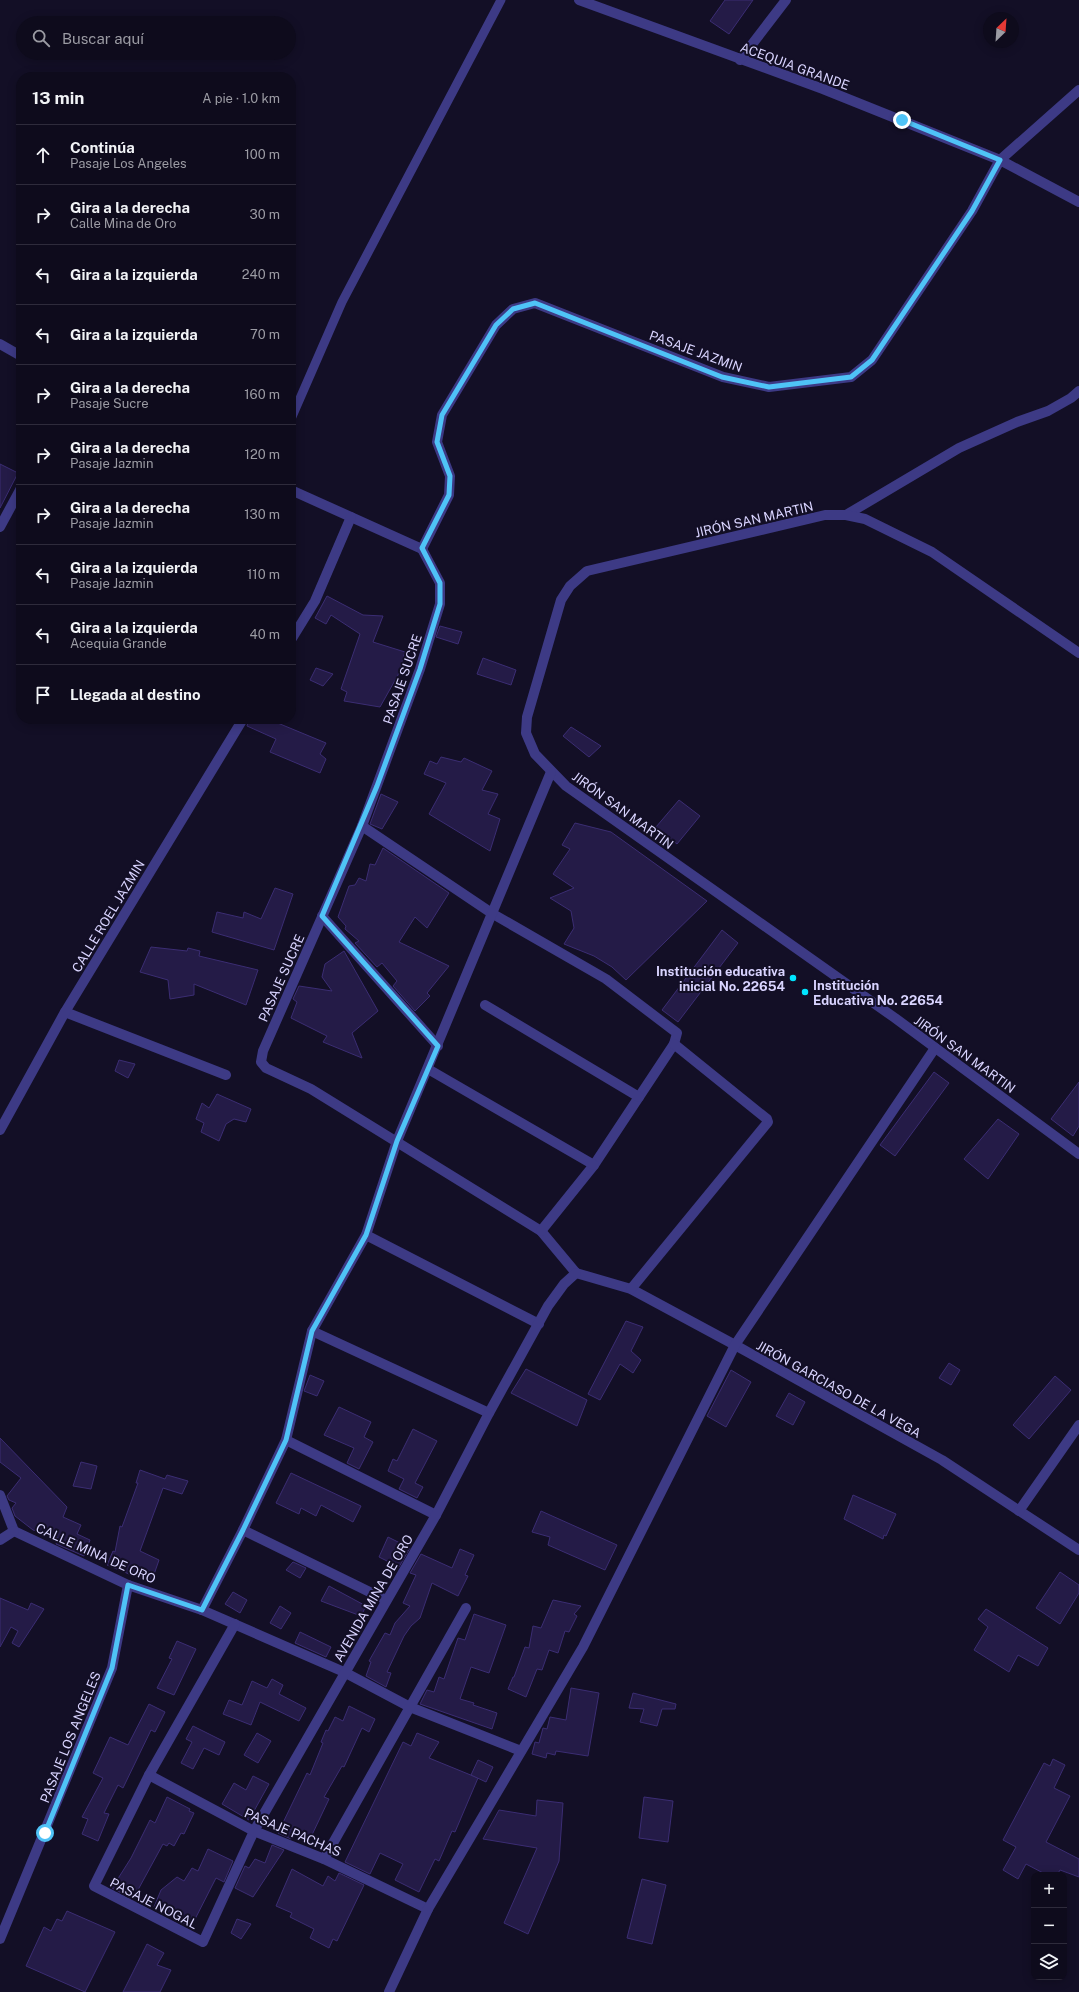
<!DOCTYPE html>
<html lang="es">
<meta charset="utf-8">
<style>
body{margin:0;font-family:"Public Sans",sans-serif;background:#171425;color:#f1f3f6}
.controls{position:absolute;right:12px;bottom:12px;display:grid;overflow:hidden;border-radius:8px;box-shadow:0 2px 10px #0003}
.controls button{width:36px;height:36px;display:grid;place-items:center;padding:0;border:0;border-bottom:1px solid #2e2b3b;background:#0e0b1c;color:#f1f3f6;font:20px sans-serif}
.compass{position:absolute;left:983px;top:12px;width:36px;height:36px;border-radius:50%;background:#0e0b1c;box-shadow:0 2px 10px #0003;rotate:25deg}
.stop{position:absolute;width:12px;height:12px;margin:-9px;border:3px solid #4fc3f7;border-radius:50%;background:#fff}
.stop.end{background:#4fc3f7;border-color:#fff;box-shadow:0 1px 4px #0008}
.list{margin:0;padding:0;list-style:none}
h2{display:flex;justify-content:space-between;align-items:center;height:52px;margin:0;padding:0 16px;font-size:17px}
h2 small{font-size:13px;font-weight:400;color:#9b9ba3}
.list li{display:grid;grid-template-columns:26px 1fr auto;gap:12px;align-items:center;box-sizing:border-box;height:60px;padding:0 16px;border-top:1px solid #2e2b3b}
.list b{display:block;font-size:15px;white-space:nowrap}
.list p{margin:0;font-size:13px;white-space:nowrap;color:#9b9ba3}
.list em{font-size:13px;font-style:normal;color:#9b9ba3}
.icon{flex:none;width:22px;height:22px;fill:none;stroke:currentColor;stroke-width:2;stroke-linecap:round;stroke-linejoin:round}
.map{position:relative;flex:none;width:1079px;height:1992px;overflow:hidden}
.search{position:absolute;background:#0e0b1c;box-shadow:0 2px 10px #0003;left:16px;top:16px;width:280px;height:44px;display:flex;align-items:center;gap:10px;box-sizing:border-box;padding:0 14px;border-radius:22px;color:#9b9ba3;font-size:15px}
.panel{position:absolute;background:#0e0b1c;box-shadow:0 2px 10px #0003;left:16px;top:72px;width:280px;height:652px;border-radius:16px}
.map>svg:first-child{display:block}
.building{fill:#241b47;stroke:#3b2d73}
.lines{fill:none;stroke-linecap:round;stroke-linejoin:round}
.service{stroke:#3d3a85;stroke-width:9}
.minor{stroke:#3d3a85;stroke-width:10}
.tertiary{stroke:#3d3a85;stroke-width:10}
.route{stroke:#4fc3f7;stroke-width:5}
.poi-dot{fill:#00e5ff;stroke:#130f26;stroke-width:1.5}
.labels{text-anchor:middle;stroke-width:4;stroke-linejoin:round;paint-order:stroke}
.street-label{font-size:13px;fill:#d9d4ff;stroke:#130f26}
.poi-label{font-size:13px;font-weight:bold;fill:#d9d4ff;stroke:#130f26;text-anchor:end}
</style>
<div class="map">
<svg width="1079" height="1992" viewBox="0 0 1079 1992">
<rect width="100%" height="100%" fill="#130f26"/>
<g class="building">
<polygon points="725,0 753,0 729,34 710,21"/>
<polygon points="0,464 18,473 0,508"/>
<polygon points="327,596 363,615 383,616 373,642 405,652 398,675 380,707 344,701 347,692 341,689 360,634 331,615 326,624 315,618"/>
<polygon points="440,626 462,632 458,644 436,637"/>
<polygon points="483,658 516,670 511,685 477,674"/>
<polygon points="316,668 333,674 323,686 310,680"/>
<polygon points="249,719 268,719 326,743 320,754 326,759 320,773 270,752 276,739 247,726"/>
<polygon points="571,727 601,746 589,757 563,736"/>
<polygon points="441,757 461,762 464,758 492,771 482,790 498,794 488,814 500,819 490,851 429,814 446,783 424,774 430,761 437,764"/>
<polygon points="381,794 398,802 382,829 370,824"/>
<polygon points="679,800 700,816 677,844 656,827"/>
<polygon points="575,823 611,832 707,901 626,980 612,967 594,956 564,944 574,928 571,911 550,898 574,888 553,874 570,849 562,845"/>
<polygon points="383,848 449,893 427,928 415,917 399,942 449,966 427,993 430,996 415,1011 393,986 397,981 382,963 377,967 355,943 359,941 345,929 346,926 338,917 349,886 355,885 359,878 366,881 370,864 375,865"/>
<polygon points="275,888 293,894 274,950 212,932 217,912 243,918 244,912 261,919"/>
<polygon points="722,930 738,943 678,1022 662,1010"/>
<polygon points="151,947 187,951 188,948 200,951 199,956 258,970 246,1005 194,984 194,995 170,999 168,980 140,972"/>
<polygon points="344,951 378,1011 352,1033 362,1058 323,1042 327,1036 291,1018 297,1002 293,999 299,986 332,991 322,977 325,964"/>
<polygon points="119,1060 135,1064 128,1078 115,1071"/>
<polygon points="934,1072 949,1083 895,1156 880,1145"/>
<polygon points="1079,1082 1079,1126 1073,1136 1051,1119"/>
<polygon points="217,1094 251,1109 246,1122 234,1119 226,1124 219,1141 201,1132 204,1123 196,1119 202,1103 209,1108"/>
<polygon points="998,1119 1019,1134 988,1179 964,1159"/>
<polygon points="626,1321 643,1327 631,1351 641,1360 633,1373 620,1364 600,1400 588,1394"/>
<polygon points="949,1363 960,1370 951,1385 939,1378"/>
<polygon points="526,1369 587,1400 577,1426 511,1393"/>
<polygon points="731,1370 751,1382 726,1427 707,1416"/>
<polygon points="310,1375 324,1381 317,1396 304,1391"/>
<polygon points="1055,1376 1071,1390 1029,1439 1013,1425"/>
<polygon points="789,1393 805,1402 793,1425 776,1416"/>
<polygon points="339,1407 371,1422 364,1437 373,1442 359,1469 347,1463 354,1448 324,1435"/>
<polygon points="413,1429 437,1441 415,1483 423,1487 417,1498 399,1489 404,1479 388,1471 393,1459 397,1461"/>
<polygon points="0,1438 67,1507 63,1517 81,1525 77,1534 90,1540 84,1556 56,1544 58,1538 33,1530 15,1516 12,1508 16,1503 9,1500 7,1496 21,1478 0,1462"/>
<polygon points="81,1462 97,1466 91,1489 73,1486"/>
<polygon points="140,1470 165,1479 167,1475 188,1481 182,1494 163,1488 140,1551 159,1560 151,1583 107,1565 113,1551 115,1552 120,1526 122,1527 138,1483 136,1483"/>
<polygon points="291,1473 361,1506 353,1522 321,1505 316,1516 301,1508 299,1514 276,1503"/>
<polygon points="853,1495 896,1514 886,1536 884,1535 883,1539 844,1519"/>
<polygon points="541,1511 617,1545 605,1570 548,1545 550,1537 532,1532"/>
<polygon points="388,1537 410,1548 399,1567 379,1557"/>
<polygon points="460,1549 474,1555 465,1575 468,1576 458,1596 432,1583 420,1618 411,1626 404,1636 387,1672 391,1673 386,1687 366,1676 371,1662 369,1661 385,1633 390,1635 395,1623 410,1606 403,1603 416,1575 410,1573 421,1554 452,1568"/>
<polygon points="293,1562 306,1568 300,1578 286,1570"/>
<polygon points="1060,1572 1079,1585 1079,1593 1060,1624 1036,1608"/>
<polygon points="329,1586 366,1606 361,1616 321,1601"/>
<polygon points="233,1592 247,1600 240,1613 225,1604"/>
<polygon points="0,1598 28,1610 31,1603 44,1609 19,1647 12,1643 18,1631 11,1627 0,1647"/>
<polygon points="553,1600 581,1606 574,1614 577,1616 569,1632 565,1631 558,1653 549,1650 542,1670 537,1669 526,1697 508,1689 513,1677 514,1677 525,1647 529,1648 533,1626 541,1628"/>
<polygon points="280,1606 291,1613 281,1629 270,1623"/>
<polygon points="986,1609 1048,1648 1038,1666 1018,1655 1009,1672 974,1650 988,1627 978,1619"/>
<polygon points="474,1614 506,1625 489,1673 471,1667 460,1699 474,1703 473,1705 497,1713 492,1729 420,1704 427,1690 434,1692 439,1677 444,1679 458,1638 465,1640"/>
<polygon points="300,1632 331,1647 326,1657 295,1643"/>
<polygon points="177,1641 196,1649 174,1695 157,1688 172,1659 169,1658"/>
<polygon points="272,1679 283,1685 279,1694 306,1708 299,1721 260,1702 251,1725 223,1714 229,1700 242,1705 252,1681 267,1688"/>
<polygon points="571,1688 599,1693 588,1756 556,1751 555,1755 547,1753 546,1758 532,1754 535,1742 539,1743 543,1728 547,1729 550,1717 566,1720"/>
<polygon points="633,1693 676,1704 675,1709 662,1709 657,1726 640,1722 644,1709 629,1708"/>
<polygon points="149,1704 165,1712 155,1732 151,1730 123,1788 118,1785 104,1813 109,1814 98,1841 82,1834 88,1819 82,1817 103,1778 93,1773 110,1737 128,1745"/>
<polygon points="349,1706 375,1719 369,1732 362,1728 344,1767 342,1766 324,1797 329,1799 311,1837 298,1830 291,1839 278,1833 307,1773 310,1775 323,1743 321,1742 326,1730 328,1731 335,1717 343,1721"/>
<polygon points="193,1726 225,1742 219,1755 204,1748 193,1769 181,1763 192,1742 186,1739"/>
<polygon points="257,1733 271,1741 258,1763 244,1755"/>
<polygon points="417,1733 439,1742 429,1758 478,1778 455,1832 452,1831 439,1861 435,1859 419,1892 395,1880 403,1864 380,1853 370,1874 345,1862 403,1742 411,1746"/>
<polygon points="1053,1759 1065,1765 1054,1788 1070,1796 1046,1842 1079,1859 1079,1877 1060,1870 1057,1875 1047,1875 1026,1864 1018,1879 1003,1870 1016,1847 1003,1840 1044,1763 1050,1766"/>
<polygon points="478,1760 493,1767 486,1782 471,1775"/>
<polygon points="253,1776 269,1784 249,1820 222,1804 234,1783 246,1790"/>
<polygon points="167,1797 190,1809 189,1811 194,1813 184,1834 181,1833 174,1846 169,1843 167,1846 163,1844 133,1899 112,1888 131,1858 150,1820 155,1823"/>
<polygon points="644,1797 673,1801 668,1842 639,1838"/>
<polygon points="537,1800 563,1803 559,1861 528,1934 504,1923 537,1848 483,1839 499,1810 536,1816"/>
<polygon points="272,1845 284,1850 253,1897 235,1888 245,1866 249,1868 255,1859 265,1863"/>
<polygon points="208,1849 233,1861 224,1882 216,1878 191,1927 154,1907 161,1890 177,1877 184,1881 192,1868 198,1871"/>
<polygon points="292,1869 323,1886 328,1876 335,1881 339,1873 364,1885 337,1941 333,1939 329,1948 310,1938 314,1929 290,1917 292,1913 276,1906"/>
<polygon points="642,1879 666,1885 652,1944 627,1938"/>
<polygon points="67,1911 115,1932 85,1992 26,1966 44,1927 51,1931 57,1919 62,1921"/>
<polygon points="237,1919 251,1924 241,1939 231,1933"/>
<polygon points="147,1944 164,1953 157,1965 171,1970 160,1992 123,1992"/>
</g>
<g class="lines">
<polyline class="service" points="291,419 342,302 501,0"/>
<g class="minor">
<polyline points="579,0 823,89 1000,160"/>
<polyline points="740,60 786,0"/>
<polyline points="0,344 21,356"/>
<polyline points="291,490 422,549"/>
<polyline points="846,515 959,448 1017,422 1048,411 1071,398 1079,391"/>
<polyline points="0,527 21,488"/>
<polyline points="422,549 449,495 450,476 437,442 442,415 496,325 513,309 535,303 723,377 769,387 851,377 872,360 972,211 1000,160 1079,90"/>
<polyline points="422,549 440,583 440,604 420,669 362,826 263,1051 261,1062 266,1068 311,1089 541,1231 576,1273"/>
<polyline points="291,640 315,601 351,517"/>
<polyline points="1079,653 932,552 865,519 846,515 825,515 587,571 570,586 561,600 527,717 526,733 535,754 566,786 895,1018 1079,1154"/>
<polyline points="362,826 493,914 606,979 677,1033 674,1044 594,1165 541,1231"/>
<polyline points="322,916 438,1046"/>
<polyline points="485,1005 639,1097"/>
<polyline points="65,1012 226,1075"/>
<polyline points="428,1069 594,1165"/>
<polyline points="0,1130 65,1012 243,719"/>
<polyline points="366,1235 539,1324"/>
<polyline points="576,1273 631,1289 735,1345 942,1460 1079,1550"/>
<polyline points="631,1289 768,1122 767,1119 674,1044"/>
<polyline points="312,1331 489,1413"/>
<polyline points="286,1440 436,1515"/>
<polyline points="0,1495 14,1531"/>
<polyline points="1019,1511 1079,1425"/>
<polyline points="243,1530 386,1600"/>
<polyline points="14,1531 128,1585 202,1610 344,1672 410,1707 521,1751"/>
<polyline points="0,1540 14,1531"/>
<polyline points="202,1610 243,1530 286,1440 312,1331 366,1235 397,1141 551,772"/>
<polyline points="235,1624 149,1775 94,1886 203,1942 254,1831 436,1515 489,1413 548,1306 564,1284 576,1273"/>
<polyline points="149,1775 254,1831 324,1859 428,1909"/>
<polyline points="324,1859 466,1608"/>
<polyline points="0,1939 112,1668 128,1585"/>
<polyline points="389,1992 428,1909 583,1647 735,1345 935,1048"/>
</g>
<polyline class="tertiary" points="1000,160 1079,202"/>
</g>
<g class="lines">
<polyline class="route" points="45,1833 112,1668 128,1585 202,1610 243,1530 286,1440 312,1331 366,1235 397,1141 438,1046 322,916 377,786 420,669 440,604 440,583 422,548 449,495 450,476 437,442 442,415 496,325 513,309 535,303 722,377 769,387 851,377 872,360 972,211 1000,160 902,120"/>
</g>
<g class="poi-dot">
<circle cx="793" cy="978" r="4"/>
<circle cx="805" cy="992" r="4"/>
</g>
<g class="labels">
<g class="street-label">
<text transform="translate(795 66) rotate(20)" y="5">ACEQUIA GRANDE</text>
<text transform="translate(696 351) rotate(20)" y="5">PASAJE JAZMIN</text>
<text transform="translate(754 519) rotate(-13)" y="5">JIRÓN SAN MARTIN</text>
<text transform="translate(402 679) rotate(-71)" y="5">PASAJE SUCRE</text>
<text transform="translate(623 810) rotate(36)" y="5">JIRÓN SAN MARTIN</text>
<text transform="translate(108 916) rotate(-59)" y="5">CALLE ROEL JAZMIN</text>
<text transform="translate(281 978) rotate(-66)" y="5">PASAJE SUCRE</text>
<text transform="translate(965 1054) rotate(36)" y="5">JIRÓN SAN MARTIN</text>
<text transform="translate(839 1389) rotate(29)" y="5">JIRÓN GARCIASO DE LA VEGA</text>
<text transform="translate(96 1553) rotate(24)" y="5">CALLE MINA DE ORO</text>
<text transform="translate(373 1598) rotate(-60)" y="5">AVENIDA MINA DE ORO</text>
<text transform="translate(70 1737) rotate(-68)" y="5">PASAJE LOS ANGELES</text>
<text transform="translate(293 1832) rotate(23)" y="5">PASAJE PACHAS</text>
<text transform="translate(154 1903) rotate(27)" y="5">PASAJE NOGAL</text>
</g>
<g class="poi-label">
<text x="785" y="976">Institución educativa<tspan x="785" dy="15">inicial No. 22654</tspan></text>
<text x="813" y="990" text-anchor="start">Institución<tspan x="813" dy="15">Educativa No. 22654</tspan></text>
</g>
</g>
</svg>
<div class="controls">
<button>+</button>
<button>−</button>
<button><svg class="icon" aria-label="layers" viewBox="0 0 24 24"><path d="M12 4l9 5-9 5-9-5zM3 14l9 5 9-5"/></svg></button>
</div>
<svg class="compass" viewBox="-18 -18 36 36"><path d="M0-13l5 13h-10z" fill="#e53935"/><path d="M0 13l5-13h-10z" fill="#9b9ba3"/></svg>
<div class="stop" style="left:45px;top:1833px"></div>
<div class="stop end" style="left:902px;top:120px"></div>
<div class="search"><svg class="icon" aria-label="search" viewBox="0 0 24 24"><circle cx="10" cy="10" r="6"/><path d="M15 15l6 6"/></svg>Buscar aquí</div>
<section class="panel">
<h2>13 min<small>A pie · 1.0 km</small></h2>
<ul class="list">
<li><svg class="icon" aria-label="ahead" viewBox="0 0 24 24"><path d="M12 20V5M6 11l6-6 6 6"/></svg><div><b>Continúa</b><p>Pasaje Los Angeles</p></div><em>100 m</em></li>
<li><svg class="icon" aria-label="right" viewBox="0 0 24 24"><path d="M7 20v-9h11M14 6l5 5-5 5"/></svg><div><b>Gira a la derecha</b><p>Calle Mina de Oro</p></div><em>30 m</em></li>
<li><svg class="icon" aria-label="left" viewBox="0 0 24 24"><path d="M17 20v-9H6M10 6l-5 5 5 5"/></svg><div><b>Gira a la izquierda</b></div><em>240 m</em></li>
<li><svg class="icon" aria-label="left" viewBox="0 0 24 24"><path d="M17 20v-9H6M10 6l-5 5 5 5"/></svg><div><b>Gira a la izquierda</b></div><em>70 m</em></li>
<li><svg class="icon" aria-label="right" viewBox="0 0 24 24"><path d="M7 20v-9h11M14 6l5 5-5 5"/></svg><div><b>Gira a la derecha</b><p>Pasaje Sucre</p></div><em>160 m</em></li>
<li><svg class="icon" aria-label="right" viewBox="0 0 24 24"><path d="M7 20v-9h11M14 6l5 5-5 5"/></svg><div><b>Gira a la derecha</b><p>Pasaje Jazmin</p></div><em>120 m</em></li>
<li><svg class="icon" aria-label="right" viewBox="0 0 24 24"><path d="M7 20v-9h11M14 6l5 5-5 5"/></svg><div><b>Gira a la derecha</b><p>Pasaje Jazmin</p></div><em>130 m</em></li>
<li><svg class="icon" aria-label="left" viewBox="0 0 24 24"><path d="M17 20v-9H6M10 6l-5 5 5 5"/></svg><div><b>Gira a la izquierda</b><p>Pasaje Jazmin</p></div><em>110 m</em></li>
<li><svg class="icon" aria-label="left" viewBox="0 0 24 24"><path d="M17 20v-9H6M10 6l-5 5 5 5"/></svg><div><b>Gira a la izquierda</b><p>Acequia Grande</p></div><em>40 m</em></li>
<li><svg class="icon" aria-label="arrive" viewBox="0 0 24 24"><path d="M6 21V4h12l-3 4 3 4H6"/></svg><div><b>Llegada al destino</b></div></li>
</ul>
</section>
</div>
